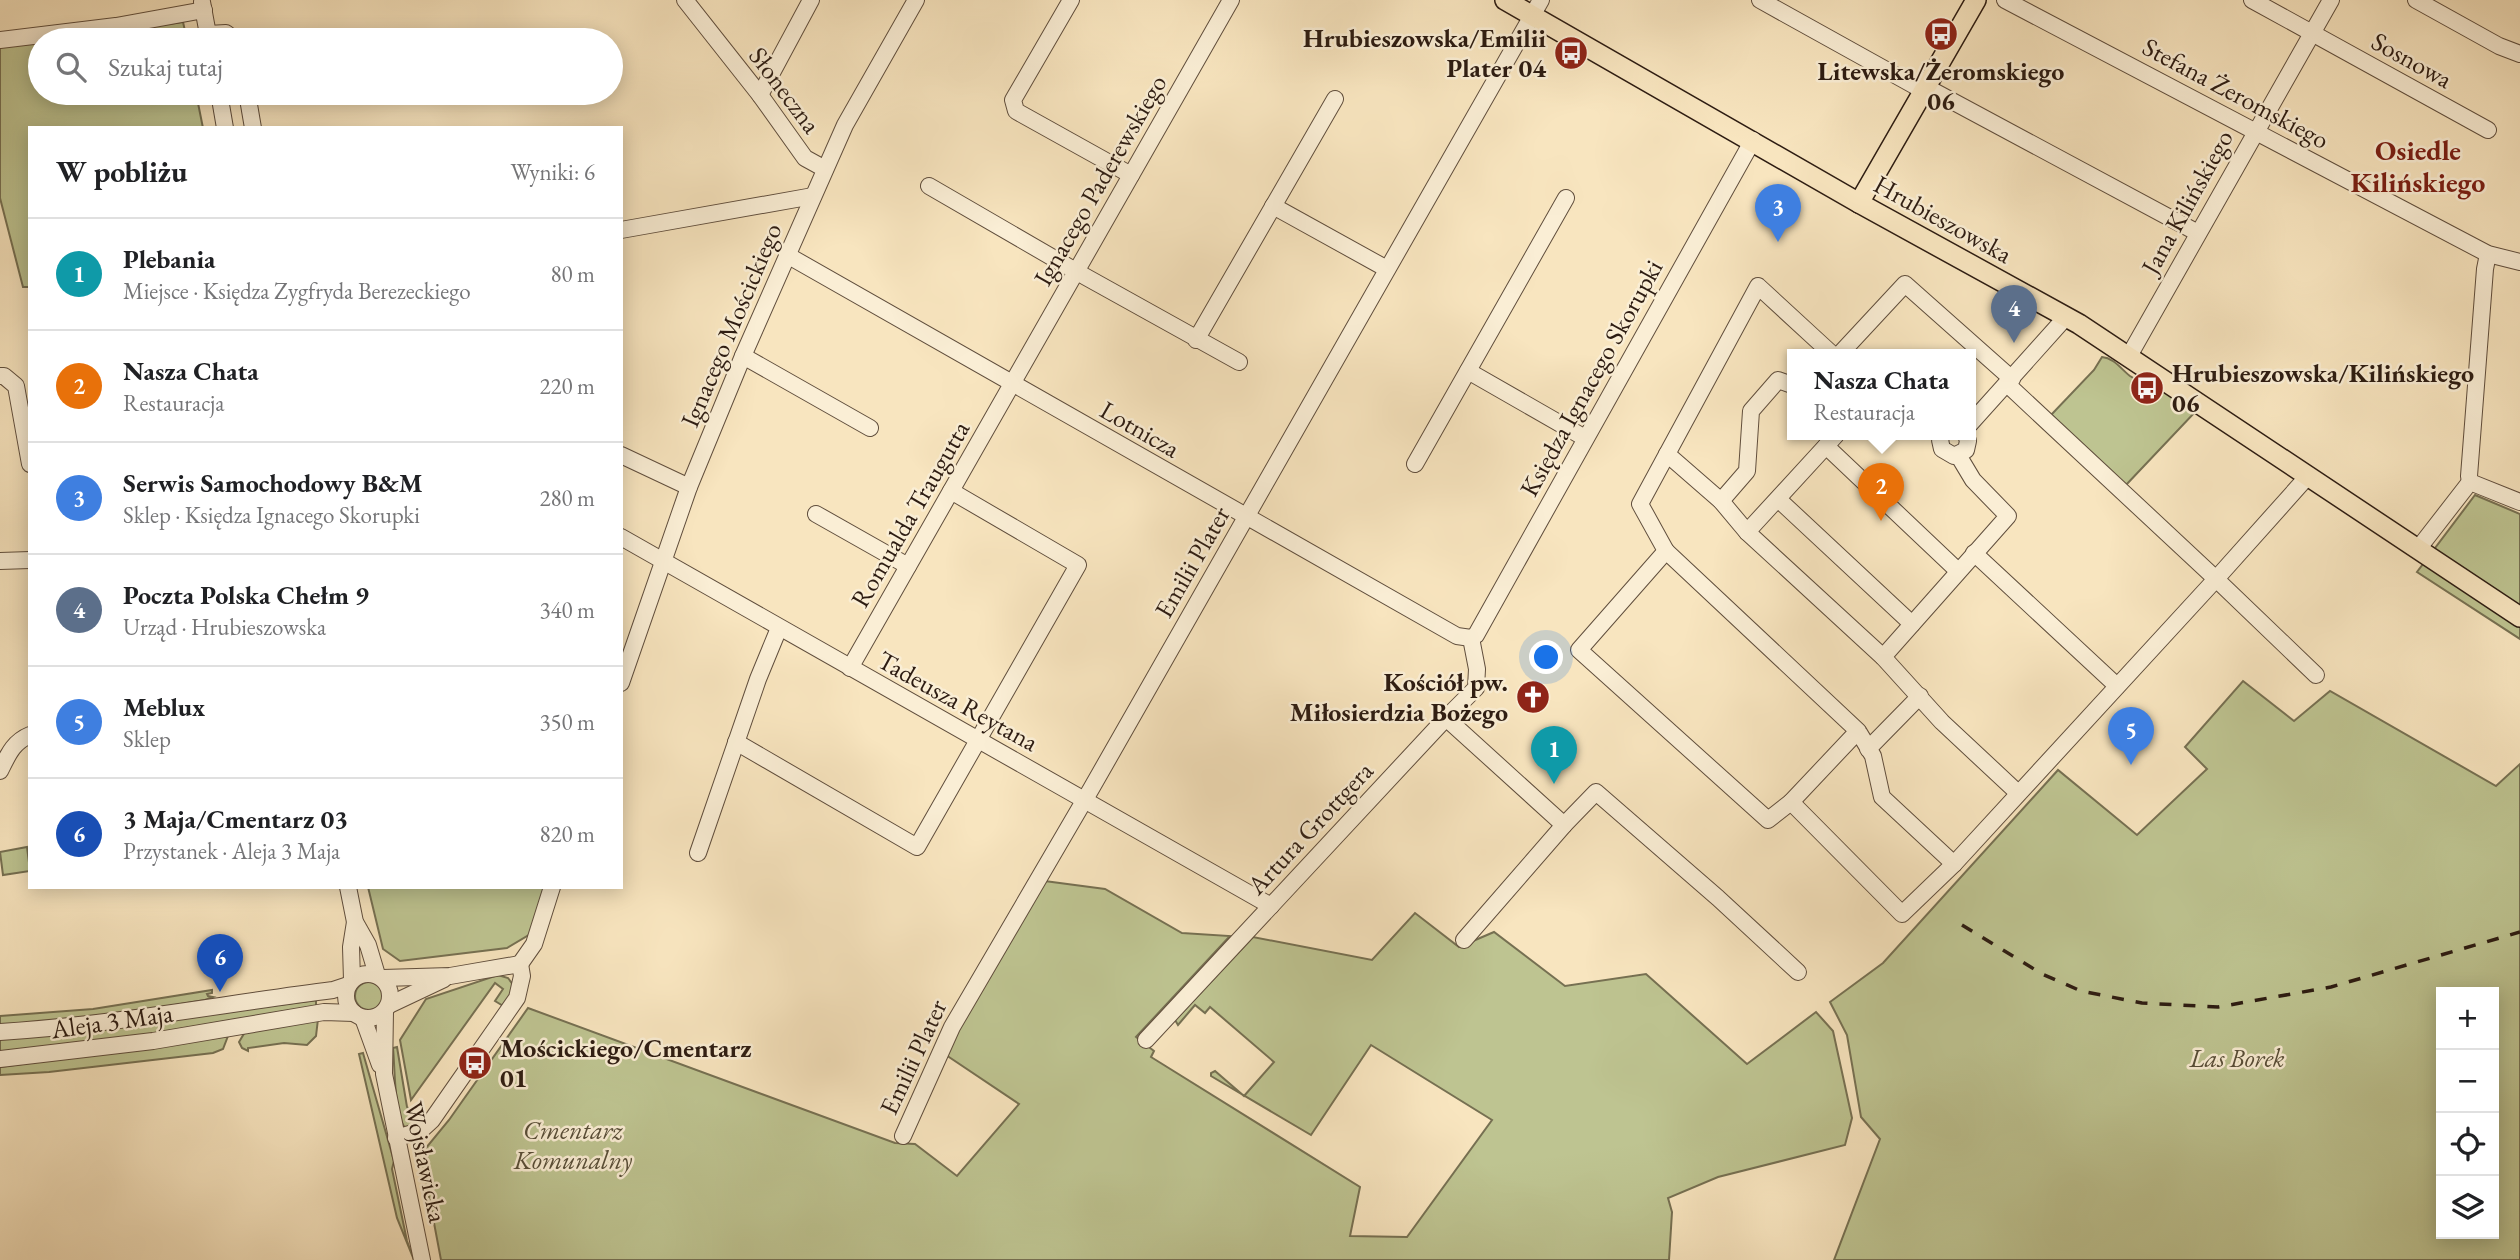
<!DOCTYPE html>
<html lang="pl">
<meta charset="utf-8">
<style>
body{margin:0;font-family:"EB Garamond",serif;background:#f6f6f6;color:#202124}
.controls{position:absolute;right:21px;bottom:21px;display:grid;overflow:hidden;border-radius:0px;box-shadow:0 4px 18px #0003}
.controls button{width:63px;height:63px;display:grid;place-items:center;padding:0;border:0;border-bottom:2px solid #e0e0e0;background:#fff;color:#202124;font:35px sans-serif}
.you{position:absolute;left:1547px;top:658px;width:24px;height:24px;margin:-18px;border:5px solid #fff;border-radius:50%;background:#1a73e8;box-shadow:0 0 0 10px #1a73e833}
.badge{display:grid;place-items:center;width:46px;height:46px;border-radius:50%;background:#8f2418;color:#fff;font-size:23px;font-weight:700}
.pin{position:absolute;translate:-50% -58px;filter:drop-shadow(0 2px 4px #0008)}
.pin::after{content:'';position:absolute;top:37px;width:24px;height:21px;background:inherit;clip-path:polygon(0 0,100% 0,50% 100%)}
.popup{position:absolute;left:1787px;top:349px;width:189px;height:91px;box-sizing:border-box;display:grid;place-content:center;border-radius:0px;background:#fff;filter:drop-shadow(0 2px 5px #0005);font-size:23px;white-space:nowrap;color:#757577}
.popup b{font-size:26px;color:#202124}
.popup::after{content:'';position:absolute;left:50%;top:100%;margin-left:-14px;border:14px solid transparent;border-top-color:#fff}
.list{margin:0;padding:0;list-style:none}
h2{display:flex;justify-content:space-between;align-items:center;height:91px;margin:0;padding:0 28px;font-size:30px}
h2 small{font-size:23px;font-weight:400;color:#757577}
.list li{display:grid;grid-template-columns:46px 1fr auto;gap:21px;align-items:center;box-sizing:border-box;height:112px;padding:0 28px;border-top:2px solid #e0e0e0}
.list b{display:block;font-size:26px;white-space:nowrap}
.list p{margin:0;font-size:23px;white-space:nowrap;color:#757577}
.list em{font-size:23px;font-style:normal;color:#757577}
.icon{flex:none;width:38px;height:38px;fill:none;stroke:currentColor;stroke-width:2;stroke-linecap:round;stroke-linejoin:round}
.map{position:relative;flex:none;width:2520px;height:1260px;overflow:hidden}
.search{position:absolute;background:#fff;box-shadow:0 4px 18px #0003;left:28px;top:28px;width:595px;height:77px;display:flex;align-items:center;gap:18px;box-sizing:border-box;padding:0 24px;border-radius:38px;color:#757577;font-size:26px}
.panel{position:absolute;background:#fff;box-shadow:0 4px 18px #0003;left:28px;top:126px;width:595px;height:763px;border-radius:0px}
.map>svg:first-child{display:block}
.green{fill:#bec491;stroke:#767052;stroke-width:2;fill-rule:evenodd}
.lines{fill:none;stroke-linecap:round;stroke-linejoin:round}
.minor-casing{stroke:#604e3d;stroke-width:18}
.major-casing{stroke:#2d1c12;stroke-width:22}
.minor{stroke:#faeed5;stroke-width:16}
.major{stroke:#f8e5bf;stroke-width:19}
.rail{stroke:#2d1c12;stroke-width:3.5;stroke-dasharray:12 12;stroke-linecap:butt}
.labels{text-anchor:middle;stroke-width:5;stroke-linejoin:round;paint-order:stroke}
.poi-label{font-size:26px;font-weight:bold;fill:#2d1c12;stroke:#faeed5;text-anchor:end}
.street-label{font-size:26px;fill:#2d1c12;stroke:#faeed5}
.park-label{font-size:26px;font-style:italic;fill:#584e38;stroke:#faeed5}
.neighbourhood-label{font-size:28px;font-weight:bold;fill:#7a1f14;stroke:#faeed5}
</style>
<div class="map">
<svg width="2520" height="1260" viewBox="0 0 2520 1260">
<rect width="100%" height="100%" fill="#f8e5bf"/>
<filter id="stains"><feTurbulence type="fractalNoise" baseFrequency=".00286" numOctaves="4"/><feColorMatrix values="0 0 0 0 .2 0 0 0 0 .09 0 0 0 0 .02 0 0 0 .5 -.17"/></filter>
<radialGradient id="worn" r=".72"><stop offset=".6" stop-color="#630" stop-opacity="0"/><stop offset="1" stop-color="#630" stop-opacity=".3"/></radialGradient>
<g class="green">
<polygon points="183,22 187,40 42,40"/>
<polygon points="40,41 40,93 196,93 203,128 30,128 30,287 23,287 0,198 0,45"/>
<path d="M2102,357C2114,358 2121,369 2130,376C2148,388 2160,389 2177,397C2184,401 2190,406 2197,410L2125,486L2051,415L2094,370Z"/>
<polygon points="2475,495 2520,514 2520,639 2417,572"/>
<path d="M2243,681L2294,721L2330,691L2496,786L2520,764V1260H1834L1880,1139L1861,1117L1847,1035L1830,1002L1883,963L2058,770L2137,835L2207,769L2185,747ZM2441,992H2494V1234H2441Z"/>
<polygon points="27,847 30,871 3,875 0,852"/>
<polygon points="1037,880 1105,889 1182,933 1230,936 1136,1037 1154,1051 1151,1057 1360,1187 1350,1236 1407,1237 1492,1120 1371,1045 1311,1135 1211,1076 1211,1073 1215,1071 1244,1096 1274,1062 1210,1007 1205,1013 1195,1005 1178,1025 1175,1020 1253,937 1372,960 1415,913 1459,947 1494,932 1565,986 1646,974 1747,1064 1816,1012 1833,1031 1852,1118 1845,1145 1718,1177 1668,1198 1672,1212 1669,1260 441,1260 421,1154 449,1120 528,1008 895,1143 915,1144 957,1176 1019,1104 940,1051"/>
<polygon points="368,887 547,887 532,933 507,948 400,961 383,949"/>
<polygon points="498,975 508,978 514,986 505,1007 495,1001 503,989 495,983 411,1100 400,1040 426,999"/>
<circle cx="369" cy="996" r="14"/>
<polygon points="212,990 212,993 207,994 208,996 213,997 205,1000 114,1015 0,1026 0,1016 93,1009"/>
<polygon points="316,1000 316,1006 121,1039 0,1054 0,1038 120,1026"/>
<polygon points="318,1019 316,1036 307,1045 284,1043 248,1048 248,1051 242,1048 239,1042 245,1032"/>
<polygon points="228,1036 223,1049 213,1053 49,1072 0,1075 0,1067"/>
<path d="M397,1047L407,1107L424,1120L405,1128C394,1114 395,1067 393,1048Z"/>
<polygon points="363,1053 394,1161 392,1169 407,1241 414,1260 397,1218 359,1054"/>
</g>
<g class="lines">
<g class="minor-casing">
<g id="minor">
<polyline points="685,0 760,95 805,158 825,169"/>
<polyline points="1071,0 1013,100 1016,111 1131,175"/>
<polyline points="1760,0 1924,91"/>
<polyline points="2005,0 2488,254 2520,262"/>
<polyline points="2252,0 2488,130"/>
<polyline points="2416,0 2499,46 2520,54"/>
<polyline points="202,2 209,40"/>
<polyline points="208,34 226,33 235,40"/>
<polyline points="0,40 116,26 204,10"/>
<polyline points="1926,87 2198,233"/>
<polyline points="219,93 225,128"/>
<polyline points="247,93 253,128"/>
<polyline points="760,95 811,0"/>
<polyline points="929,186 1086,277 1239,362"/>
<polyline points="1273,206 1387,269"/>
<polyline points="621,230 813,196"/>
<polyline points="787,255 1457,636 1471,638"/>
<polyline points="1196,340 1335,99"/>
<polyline points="1839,355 1905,284 2012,379"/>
<polyline points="743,356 870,428"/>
<polyline points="2129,356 2331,0"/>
<polyline points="1468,371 1585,438"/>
<polyline points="0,376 4,376 16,386 30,464"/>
<polyline points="2007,384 2216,579 2316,675"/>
<polyline points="1970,424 2066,317"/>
<polyline points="1942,435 1940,440 1942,449 1954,456 1966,450 1968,441 1966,435"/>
<polyline points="1826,446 1958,571"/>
<polyline points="1667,454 1721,501 1747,532 1883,657 1942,722 2018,793"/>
<polyline points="621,455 689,487"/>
<polyline points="1415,464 1566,198"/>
<polyline points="2470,482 2469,476 2485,269 2488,254"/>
<polyline points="1778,499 1912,624"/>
<polyline points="1721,501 1747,471 1751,411 1778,380 1792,385"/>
<polyline points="816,514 908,566"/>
<polyline points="1747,532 1836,435"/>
<polyline points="621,537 1271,906"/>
<polyline points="2418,549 2470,482 2520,502"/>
<polyline points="1666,551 1640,504 1758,286 1833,355"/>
<polyline points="1974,553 2117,686"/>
<polyline points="0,561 30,560"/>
<polyline points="1471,638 1476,635 1753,140"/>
<polyline points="1883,657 2008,516 1973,480 1958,455"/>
<polyline points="850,668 1231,0"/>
<polyline points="621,683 689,487 743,356 845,125 916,0"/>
<polyline points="1446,718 1564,825 1596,792 1718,898 1798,972"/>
<polyline points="1858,731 1791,802 1768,820 1579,650 1666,551 1858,731 1873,756 1882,797 1954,864"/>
<polyline points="736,742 917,847 1078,565 951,491"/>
<polyline points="1868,749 1920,696"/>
<path d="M0,771C8,755 13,742 30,735"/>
<polyline points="1791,802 1902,914 1954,864 2216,579 2308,476"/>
<polyline points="698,853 758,679 779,628"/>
<polyline points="348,887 355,922 368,945 377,975"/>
<polyline points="1464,940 1564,825"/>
<polyline points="520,964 534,944 552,887"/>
<circle cx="368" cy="996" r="22"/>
<polyline points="383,978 450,976 520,964"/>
<polyline points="352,980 351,947 355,922"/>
<polyline points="389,1005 444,979"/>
<polyline points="385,1011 384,1074 422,1260"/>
<polyline points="363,1018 380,1065"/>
<path d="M0,1032C112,1025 222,1004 333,990L348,985"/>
<polyline points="1146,1040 1446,718 1476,688 1477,669 1471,638"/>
<polyline points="0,1059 153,1041 324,1012 354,1013"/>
<polyline points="903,1136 952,1027 1091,789 1541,0"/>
<polyline points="396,1138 420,1131 432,1120 517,998 522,976 520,964"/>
</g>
</g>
<g class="major-casing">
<g id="major">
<polyline points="1505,0 1859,203 2079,324 2520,617"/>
<polyline points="1859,203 1976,0"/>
</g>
</g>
<use href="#minor" class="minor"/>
<use href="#major" class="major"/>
<polyline class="rail" points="1962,925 2042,974 2081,991 2142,1003 2218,1007 2331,987 2520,932"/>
</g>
<defs>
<g id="bus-disc" transform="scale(1.75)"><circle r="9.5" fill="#8f2418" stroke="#faeed5"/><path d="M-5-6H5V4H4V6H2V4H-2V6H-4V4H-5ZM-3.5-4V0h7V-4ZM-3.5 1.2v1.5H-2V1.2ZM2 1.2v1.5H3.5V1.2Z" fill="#fff"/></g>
<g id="church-disc" transform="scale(1.75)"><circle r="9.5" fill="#8f2418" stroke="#faeed5"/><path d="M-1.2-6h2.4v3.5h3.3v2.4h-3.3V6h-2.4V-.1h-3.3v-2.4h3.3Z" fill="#fff"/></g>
</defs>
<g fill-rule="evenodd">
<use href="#bus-disc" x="1941" y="34"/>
<use href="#bus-disc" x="1571" y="53"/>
<use href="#bus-disc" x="2147" y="388"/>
<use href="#church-disc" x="1533" y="697"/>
<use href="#bus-disc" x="475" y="1063"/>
</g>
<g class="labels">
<g class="poi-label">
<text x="1546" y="47">Hrubieszowska/Emilii<tspan x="1546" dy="30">Plater 04</tspan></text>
<text x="1941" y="80" text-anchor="middle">Litewska/Żeromskiego<tspan x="1941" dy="30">06</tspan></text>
<text x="2172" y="382" text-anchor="start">Hrubieszowska/Kilińskiego<tspan x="2172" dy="30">06</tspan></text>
<text x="1508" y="691">Kościół pw.<tspan x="1508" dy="30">Miłosierdzia Bożego</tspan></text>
<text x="500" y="1057" text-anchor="start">Mościckiego/Cmentarz<tspan x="500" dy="30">01</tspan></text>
</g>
<g class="street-label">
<text transform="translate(2412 60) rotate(29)" y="9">Sosnowa</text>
<text transform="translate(785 90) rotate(53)" y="9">Słoneczna</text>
<text transform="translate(2236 93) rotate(28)" y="9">Stefana Żeromskiego</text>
<text transform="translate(1100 180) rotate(-60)" y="9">Ignacego Paderewskiego</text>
<text transform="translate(2187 202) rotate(-61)" y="9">Jana Kilińskiego</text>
<text transform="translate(1943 219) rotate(29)" y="9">Hrubieszowska</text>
<text transform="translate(731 325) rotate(-67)" y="9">Ignacego Mościckiego</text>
<text transform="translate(1591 378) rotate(-61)" y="9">Księdza Ignacego Skorupki</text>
<text transform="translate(1140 429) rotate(30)" y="9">Lotnicza</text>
<text transform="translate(910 514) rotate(-60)" y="9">Romualda Traugutta</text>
<text transform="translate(1192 562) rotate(-60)" y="9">Emilii Plater</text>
<text transform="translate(958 701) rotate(29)" y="9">Tadeusza Reytana</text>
<text transform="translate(1310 828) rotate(-47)" y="9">Artura Grottgera</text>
<text transform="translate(112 1021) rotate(-8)" y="9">Aleja 3 Maja</text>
<text transform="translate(913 1057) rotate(-65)" y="9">Emilii Plater</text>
<text transform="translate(426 1162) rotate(78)" y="9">Wojsławicka</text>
</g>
<g class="park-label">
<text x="2237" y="1067">Las Borek</text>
<text x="573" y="1139">Cmentarz<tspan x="573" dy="30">Komunalny</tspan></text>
</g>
<g class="neighbourhood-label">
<text x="2418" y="160">Osiedle<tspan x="2418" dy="32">Kilińskiego</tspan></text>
</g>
</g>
<rect width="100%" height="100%" filter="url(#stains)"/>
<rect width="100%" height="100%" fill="url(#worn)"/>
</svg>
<div class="controls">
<button>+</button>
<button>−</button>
<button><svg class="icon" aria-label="locate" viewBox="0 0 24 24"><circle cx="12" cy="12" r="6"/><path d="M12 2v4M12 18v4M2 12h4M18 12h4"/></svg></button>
<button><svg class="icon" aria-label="layers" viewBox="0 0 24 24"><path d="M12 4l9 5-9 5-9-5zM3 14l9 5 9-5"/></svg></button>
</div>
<div class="you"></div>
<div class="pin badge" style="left:1554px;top:784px;background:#0f9aa8">1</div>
<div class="pin badge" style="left:1881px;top:521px;background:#e8710a">2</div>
<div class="popup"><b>Nasza Chata</b>Restauracja</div>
<div class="pin badge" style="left:1778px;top:242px;background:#3f7fe0">3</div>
<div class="pin badge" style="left:2014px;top:343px;background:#5c6f8a">4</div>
<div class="pin badge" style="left:2131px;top:765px;background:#3f7fe0">5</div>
<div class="pin badge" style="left:220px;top:992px;background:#1a4fb4">6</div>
<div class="search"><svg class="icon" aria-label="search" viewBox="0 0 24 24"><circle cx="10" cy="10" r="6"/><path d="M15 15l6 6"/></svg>Szukaj tutaj</div>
<section class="panel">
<h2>W pobliżu<small>Wyniki: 6</small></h2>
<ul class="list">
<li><span class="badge" style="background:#0f9aa8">1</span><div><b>Plebania</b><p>Miejsce · Księdza Zygfryda Berezeckiego</p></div><em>80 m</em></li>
<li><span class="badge" style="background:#e8710a">2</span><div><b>Nasza Chata</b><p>Restauracja</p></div><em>220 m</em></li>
<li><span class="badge" style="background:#3f7fe0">3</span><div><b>Serwis Samochodowy B&amp;M</b><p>Sklep · Księdza Ignacego Skorupki</p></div><em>280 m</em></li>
<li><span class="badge" style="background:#5c6f8a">4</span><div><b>Poczta Polska Chełm 9</b><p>Urząd · Hrubieszowska</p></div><em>340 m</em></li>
<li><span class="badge" style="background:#3f7fe0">5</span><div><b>Meblux</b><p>Sklep</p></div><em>350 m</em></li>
<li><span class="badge" style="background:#1a4fb4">6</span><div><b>3 Maja/Cmentarz 03</b><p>Przystanek · Aleja 3 Maja</p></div><em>820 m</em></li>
</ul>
</section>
</div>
